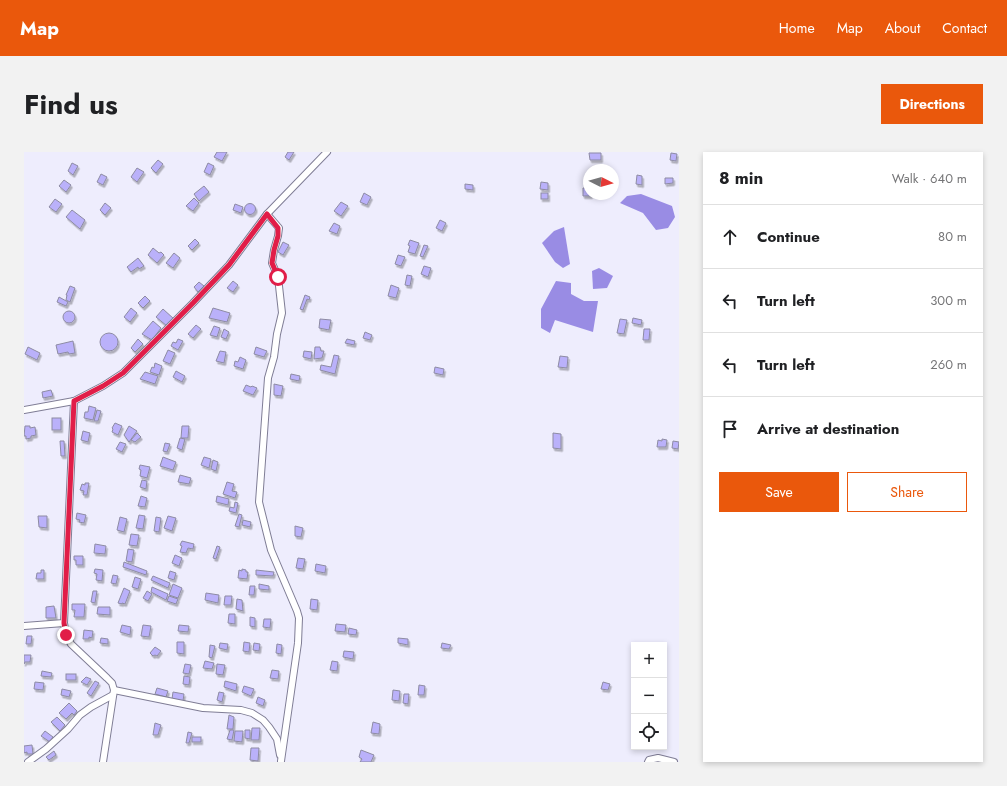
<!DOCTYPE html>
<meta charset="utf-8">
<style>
body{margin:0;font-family:Jost,sans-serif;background:#f2f2f2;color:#202124}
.controls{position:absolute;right:12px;bottom:12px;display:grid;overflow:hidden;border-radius:0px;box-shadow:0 2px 6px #0003}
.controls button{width:36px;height:36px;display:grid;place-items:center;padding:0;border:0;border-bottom:1px solid #e0e0e0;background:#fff;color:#202124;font:20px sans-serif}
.compass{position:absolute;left:559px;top:12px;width:36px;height:36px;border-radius:50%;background:#fff;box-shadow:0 2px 6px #0003;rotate:96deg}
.stop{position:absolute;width:12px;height:12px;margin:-9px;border:3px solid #e11d48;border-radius:50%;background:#fff}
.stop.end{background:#e11d48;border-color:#fff;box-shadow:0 1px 4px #0008}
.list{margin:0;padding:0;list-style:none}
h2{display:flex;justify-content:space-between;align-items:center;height:52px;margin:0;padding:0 16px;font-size:17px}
h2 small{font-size:13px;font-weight:400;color:#757577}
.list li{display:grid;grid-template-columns:26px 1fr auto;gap:12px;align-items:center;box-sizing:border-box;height:64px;padding:0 16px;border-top:1px solid #e0e0e0}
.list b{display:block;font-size:15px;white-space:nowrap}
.list em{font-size:13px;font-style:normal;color:#757577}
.actions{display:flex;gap:8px;padding:12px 16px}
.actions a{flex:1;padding:9px 0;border:1px solid #ea580c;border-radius:0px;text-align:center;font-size:14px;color:#ea580c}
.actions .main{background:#ea580c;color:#fff}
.icon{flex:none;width:22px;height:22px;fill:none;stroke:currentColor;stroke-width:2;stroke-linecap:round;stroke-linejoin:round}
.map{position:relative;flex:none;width:655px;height:610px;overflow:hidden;border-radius:0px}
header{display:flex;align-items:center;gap:24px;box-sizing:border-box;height:56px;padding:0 20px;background:#ea580c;color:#fff}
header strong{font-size:19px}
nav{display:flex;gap:22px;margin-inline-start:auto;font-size:14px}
.intro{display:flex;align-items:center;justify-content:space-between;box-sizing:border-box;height:96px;padding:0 24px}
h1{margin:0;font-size:28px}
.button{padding:10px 18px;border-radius:0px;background:#ea580c;color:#fff;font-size:14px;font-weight:700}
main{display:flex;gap:24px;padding:0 24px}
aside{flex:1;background:#fff;border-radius:0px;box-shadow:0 2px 6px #0003}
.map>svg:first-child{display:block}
.water{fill:#998ce4}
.building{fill:#bab1fa;stroke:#8d8ba3;filter:url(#shadow)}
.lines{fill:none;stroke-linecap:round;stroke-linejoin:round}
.minor-casing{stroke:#7f7d95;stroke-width:8}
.minor{stroke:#fff;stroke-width:6}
.route{stroke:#e11d48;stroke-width:5}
</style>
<header>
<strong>Map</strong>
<nav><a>Home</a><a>Map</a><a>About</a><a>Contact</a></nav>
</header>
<div class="intro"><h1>Find us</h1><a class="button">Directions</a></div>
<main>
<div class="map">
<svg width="655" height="610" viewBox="0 0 655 610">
<defs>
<filter id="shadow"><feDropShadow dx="1.5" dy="2.5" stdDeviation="0" flood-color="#0004"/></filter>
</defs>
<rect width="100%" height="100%" fill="#eeedfd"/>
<g class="water">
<polygon points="617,42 648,54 651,65 644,76 632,78 619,61 596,51 603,44"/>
<polygon points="540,75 546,112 539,116 531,110 518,91 530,79"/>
<polygon points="575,116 589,124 583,136 569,137 568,119"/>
<polygon points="532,129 547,131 547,142 560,149 574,149 569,180 531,168 526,181 517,176 517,157"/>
</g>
<g class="building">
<polygon points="193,0 203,0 198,9 190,5"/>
<polygon points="264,0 270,0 265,8 261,5"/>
<polygon points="565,1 577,1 577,8 566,8"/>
<polygon points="647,1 653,2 652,9 646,8"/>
<polygon points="134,8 139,12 132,21 127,16"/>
<polygon points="48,11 54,14 49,23 44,19"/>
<polygon points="184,11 190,14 186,23 180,20"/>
<polygon points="113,16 120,20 113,30 107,25"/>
<polygon points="77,22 83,25 79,33 73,30"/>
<polygon points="613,23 618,24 618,33 612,32"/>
<polygon points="641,26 649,26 649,31 641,32"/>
<polygon points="40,28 47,33 42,40 35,34"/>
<polygon points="517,30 524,31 524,38 516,37"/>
<polygon points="441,32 449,33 449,38 441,37"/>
<polygon points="180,34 185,40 175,49 170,42"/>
<polygon points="559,36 565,36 565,42 567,42 567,44 559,44"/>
<polygon points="340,41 347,45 343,53 336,50"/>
<rect x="517" y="41" width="7" height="6"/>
<polygon points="170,46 175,51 169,59 162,54"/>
<polygon points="31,47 38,52 32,60 25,55"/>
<polygon points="317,50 324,54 317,64 310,59"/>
<polygon points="81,51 87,56 81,63 76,58"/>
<circle cx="226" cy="57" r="5.5"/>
<polygon points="211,52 219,55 217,61 209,58"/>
<polygon points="48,58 61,68 56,77 42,65"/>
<polygon points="416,68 422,71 418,79 412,76"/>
<polygon points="310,71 316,74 313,82 305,79"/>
<polygon points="171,87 175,91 168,98 164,94"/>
<polygon points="386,88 395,91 391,102 384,100 386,94 384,93"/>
<polygon points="259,90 265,93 259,103 254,100"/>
<polygon points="400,93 404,94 399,105 396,104"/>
<polygon points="129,96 135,101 137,100 140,103 133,111 124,103"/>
<polygon points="150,101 156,106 149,116 142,111"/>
<polygon points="374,103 381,105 377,114 371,112"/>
<polygon points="114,106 120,114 115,117 114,115 107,120 103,115"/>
<polygon points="400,114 407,116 404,125 397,122"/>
<polygon points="383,123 388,124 386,134 381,133"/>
<polygon points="209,129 214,133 209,140 203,136"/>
<polygon points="175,130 180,134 174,140 170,135"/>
<polygon points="367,133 375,136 372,146 364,144"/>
<polygon points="46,134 51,136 46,150 42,148 43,143 42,143"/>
<polygon points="281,143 286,145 285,148 283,147 279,158 276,157"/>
<polygon points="121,144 126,149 119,156 114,151"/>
<polygon points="35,145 44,150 42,154 33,150"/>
<polygon points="107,156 113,161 106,170 100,165"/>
<polygon points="189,156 206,161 203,170 185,166"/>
<polygon points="139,157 150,167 143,174 132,165"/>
<circle cx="45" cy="165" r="6"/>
<polygon points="609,166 618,168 617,173 608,171"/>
<polygon points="296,167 307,168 305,178 295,176"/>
<polygon points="596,167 603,168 600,182 593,181"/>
<polygon points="129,169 137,176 128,188 118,182"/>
<polygon points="172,173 177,177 169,186 164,182"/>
<polygon points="190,174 196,176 193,185 186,183"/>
<polygon points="200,177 205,180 202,187 197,185"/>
<polygon points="620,177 626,177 625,188 619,188"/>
<polygon points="341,180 348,183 346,188 339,186"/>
<circle cx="85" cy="190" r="9"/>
<polygon points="114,187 119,192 111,200 107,196"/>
<polygon points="154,187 159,189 154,198 147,194 149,190 152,191"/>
<polygon points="323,187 331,189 330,193 321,191"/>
<polygon points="49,189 51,201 45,202 44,200 34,202 32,193"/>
<polygon points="4,195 16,201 13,208 1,202"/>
<polygon points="232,195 243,199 240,205 230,202"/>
<polygon points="291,195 296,195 297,199 300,199 298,206 290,207"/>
<polygon points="144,198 151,201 146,212 139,209"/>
<polygon points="196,199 202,200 200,211 192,209"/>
<polygon points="280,199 288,200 287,207 279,205"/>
<polygon points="310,203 315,204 311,222 296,218 297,213 307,215"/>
<polygon points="536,204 544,205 543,216 534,215"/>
<polygon points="216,205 222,208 219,217 210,214 211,209 214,210"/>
<polygon points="131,211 138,214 135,223 126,220 128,215 130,216"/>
<polygon points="411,215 420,217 419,223 410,221"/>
<polygon points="152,219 161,224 158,230 149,225"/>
<polygon points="121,220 134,224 131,232 116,227"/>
<polygon points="267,222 276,224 275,229 266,227"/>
<polygon points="250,232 259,234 257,244 250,243"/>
<polygon points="222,233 227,235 228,234 233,236 229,243 219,239"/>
<polygon points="27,238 29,244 19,246 18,240"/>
<polygon points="65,254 72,256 69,268 60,266 61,260 64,260"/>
<polygon points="73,258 77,259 74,269 70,269"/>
<rect x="28" y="266" width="9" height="12"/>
<polygon points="91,271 98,274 94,283 88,280 89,277 88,276"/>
<polygon points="1,274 6,274 6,276 11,275 12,283 7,284 7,286 2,287 2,284 0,284"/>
<polygon points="105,274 113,279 105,290 100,283"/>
<polygon points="158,274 165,274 164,286 157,286"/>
<polygon points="59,279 66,281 64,290 57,288"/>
<polygon points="113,281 117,285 111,290 107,288"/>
<polygon points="529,281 537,282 537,297 529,296"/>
<polygon points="156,286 161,287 158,298 153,296"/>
<polygon points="638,287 643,288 642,295 633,295 634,288 638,289"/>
<polygon points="36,289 40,289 41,304 37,304"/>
<polygon points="649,289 655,290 654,297 648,296"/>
<polygon points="96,290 102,292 98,300 92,297"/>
<polygon points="141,291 146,292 143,300 139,299"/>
<polygon points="139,305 152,310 149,318 136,314"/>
<polygon points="180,305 187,307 185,316 177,313"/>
<polygon points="189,308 194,310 192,319 187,317"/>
<polygon points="116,313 126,315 123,326 116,324 117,318 115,317"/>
<polygon points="156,323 167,326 165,332 154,330"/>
<polygon points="118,328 123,329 122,337 116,335"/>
<polygon points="203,330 210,332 208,339 213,340 211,346 199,342"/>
<polygon points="61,331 65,331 63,343 59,343 60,339 56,338 58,332 61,333"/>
<polygon points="117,344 123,346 121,355 114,354"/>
<polygon points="193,344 205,347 204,353 192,350"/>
<polygon points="211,350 214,351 212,361 205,359 206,355 210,356"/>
<polygon points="53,361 62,363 60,371 55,370 56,368 52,367"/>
<polygon points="215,362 218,363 215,375 211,374"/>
<polygon points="115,363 121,364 119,377 112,376"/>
<polygon points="14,364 23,364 23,376 15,375"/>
<polygon points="144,364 152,366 148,379 140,376"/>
<polygon points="96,365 103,367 100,380 93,378"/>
<polygon points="132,365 137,366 135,380 130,379"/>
<polygon points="219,368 227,370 226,375 218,373"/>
<polygon points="271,374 279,376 277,385 271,384"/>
<polygon points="107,382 115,383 113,394 105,393"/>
<polygon points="158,389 170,392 169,397 164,396 162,401 156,400 158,394 156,393"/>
<polygon points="71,392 82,394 81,402 70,401"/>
<polygon points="193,394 196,395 192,407 189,406"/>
<polygon points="104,397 110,398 108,410 102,409"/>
<polygon points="151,403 158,406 155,414 148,411"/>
<polygon points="50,404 59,404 59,413 52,413 52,408 50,408"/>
<polygon points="274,406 281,407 279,417 272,416"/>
<polygon points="100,410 123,419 122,423 99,415"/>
<polygon points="292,412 302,414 301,421 291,419"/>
<polygon points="71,417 79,418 78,429 72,428 73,422 70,421"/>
<polygon points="218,417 222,418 222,420 224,420 223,427 214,426 215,418 218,419"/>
<polygon points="17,418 20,418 20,427 12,427 13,421 17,421"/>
<polygon points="232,418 250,420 249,424 232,423"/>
<polygon points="146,419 152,421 150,428 144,426"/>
<polygon points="89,423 94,424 92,432 87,431"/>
<polygon points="129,424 146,431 144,436 127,428"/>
<polygon points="111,425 117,427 114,437 108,435"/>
<polygon points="149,432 158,436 154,446 145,443"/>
<polygon points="235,432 245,434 245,438 235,437"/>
<polygon points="226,434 231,434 230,443 225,443"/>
<polygon points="128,435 144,442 142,448 127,440"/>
<polygon points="100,436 106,439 101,452 98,451 98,452 94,451"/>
<polygon points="69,439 73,439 71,451 67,450"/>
<polygon points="123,439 128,442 124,449 119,446"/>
<polygon points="182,441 195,443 194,451 181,448"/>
<polygon points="145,444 154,447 152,452 143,449"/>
<polygon points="201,444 208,444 207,453 200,453"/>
<polygon points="213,447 218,448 219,459 212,457"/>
<polygon points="287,447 294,448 293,458 286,457"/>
<polygon points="48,452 61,452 60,465 50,465 51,458 48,458"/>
<polygon points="30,454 32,466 22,466 22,455"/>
<polygon points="74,455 86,455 86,463 73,462"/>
<polygon points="205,462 211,462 211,472 204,471"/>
<polygon points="226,465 231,466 231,475 226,474"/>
<polygon points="240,467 247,467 246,476 239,475"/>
<polygon points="312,472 322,473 321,480 311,479"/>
<polygon points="98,473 107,475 106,483 96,480"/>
<polygon points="119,473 127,474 125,485 117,484"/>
<polygon points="155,473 165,474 164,480 154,479"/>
<polygon points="325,476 333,478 332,483 324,482"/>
<polygon points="60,478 69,479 68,486 65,485 65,487 59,487"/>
<polygon points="3,484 8,484 7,492 2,492"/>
<polygon points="77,486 84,487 84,492 76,491"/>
<polygon points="374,486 384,487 384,493 374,491"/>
<polygon points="153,490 160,490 160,502 153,501"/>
<polygon points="220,490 226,491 225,500 219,499"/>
<polygon points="196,491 204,492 203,498 195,496"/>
<polygon points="230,491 236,492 235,499 229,498"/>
<polygon points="418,491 427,493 425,497 417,496"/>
<polygon points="253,492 258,493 257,502 252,501"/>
<polygon points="186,493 191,494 188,506 185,505"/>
<polygon points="131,495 137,499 133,504 131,503 129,504 126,501"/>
<polygon points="320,499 330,500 329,507 319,505"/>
<polygon points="0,503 7,503 6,510 1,510 0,512"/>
<polygon points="181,509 190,511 188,517 179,516"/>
<polygon points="308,509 314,510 313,519 306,518"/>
<polygon points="161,512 167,513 165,522 159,521"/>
<polygon points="193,512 201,513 199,523 192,522"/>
<polygon points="248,518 255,519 254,527 246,526"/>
<polygon points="18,519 28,521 27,525 17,524"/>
<rect x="42" y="522" width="10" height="6"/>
<polygon points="160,524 166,525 165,533 159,532"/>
<polygon points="62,525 67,527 63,533 57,530"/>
<polygon points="71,529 75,531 67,544 63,541"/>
<polygon points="201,529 213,532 212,539 200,535"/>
<polygon points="11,530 20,531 19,538 10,537"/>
<polygon points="579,530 586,532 584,538 577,537"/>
<polygon points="395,533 401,534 400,543 394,543"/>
<polygon points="220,534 230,537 227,544 218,540"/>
<polygon points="133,536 144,539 142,545 131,542"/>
<polygon points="38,537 47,539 45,545 37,543"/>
<polygon points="369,538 376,539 375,549 368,548"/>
<polygon points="149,540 160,542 159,549 148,547"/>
<polygon points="195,540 200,541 198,550 193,548"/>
<polygon points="380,542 385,542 384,552 379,551"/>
<polygon points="234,545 241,548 239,554 232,551"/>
<polygon points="45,551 53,559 50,563 48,561 42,567 35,561"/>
<polygon points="205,563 210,565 209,577 203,577"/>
<polygon points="33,565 41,573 36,579 27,570"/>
<polygon points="349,570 356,572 355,582 347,581"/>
<polygon points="131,571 137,573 134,583 129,583"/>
<polygon points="228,576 236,576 235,588 227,588"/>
<polygon points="206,578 210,578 208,588 203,587"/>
<polygon points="221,578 226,578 226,587 221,586"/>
<polygon points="21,579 29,585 26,590 17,584"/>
<polygon points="211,579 219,579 218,590 210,589"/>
<polygon points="164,580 168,581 165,591 162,591"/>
<rect x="168" y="585" width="9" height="5"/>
<polygon points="8,593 9,602 3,602 3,600 0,601 0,594"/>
<polygon points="227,596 235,596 234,609 226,608"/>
<polygon points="337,598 350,603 347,610 336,610 338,607 335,605"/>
<polygon points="30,599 32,603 25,608 22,605"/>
</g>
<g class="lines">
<g class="minor-casing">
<g id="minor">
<polyline points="243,62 255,76 254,84 250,98 248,111 254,125 258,161 253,182 250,205 244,226 235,350 247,398 273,459 275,466 274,491 257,609"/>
<polyline points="50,249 40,471 42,483 47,492 83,526 88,531 90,538 79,610"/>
<polyline points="0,258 50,249 79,234 99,221 169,151 205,113 243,62 303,0"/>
<polyline points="0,474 40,471"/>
<polyline points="90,538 179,556 217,558 228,561 239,568 245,575 253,587 256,603"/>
<polyline points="4,610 22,597 44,577 56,563 67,555 89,543"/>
<polyline points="624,610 625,608 634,606 650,610"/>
</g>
</g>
<use href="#minor" class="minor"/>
</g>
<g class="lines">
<polyline class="route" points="42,483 40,471 50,249 79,234 99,221 169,151 205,113 243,62 254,76 254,84 250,98 248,111 254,125"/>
</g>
</svg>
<div class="controls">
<button>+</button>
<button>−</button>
<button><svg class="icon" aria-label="locate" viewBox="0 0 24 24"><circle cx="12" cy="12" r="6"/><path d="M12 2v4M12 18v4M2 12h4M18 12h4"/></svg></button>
</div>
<svg class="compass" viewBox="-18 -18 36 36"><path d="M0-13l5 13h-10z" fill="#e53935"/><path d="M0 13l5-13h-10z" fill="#757577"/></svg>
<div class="stop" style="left:254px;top:125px"></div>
<div class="stop end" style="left:42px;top:483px"></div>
</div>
<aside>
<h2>8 min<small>Walk · 640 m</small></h2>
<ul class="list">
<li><svg class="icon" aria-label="ahead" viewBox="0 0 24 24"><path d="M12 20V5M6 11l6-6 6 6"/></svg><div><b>Continue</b></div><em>80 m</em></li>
<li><svg class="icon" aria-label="left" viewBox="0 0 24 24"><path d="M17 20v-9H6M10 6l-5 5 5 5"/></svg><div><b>Turn left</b></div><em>300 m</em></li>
<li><svg class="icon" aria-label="left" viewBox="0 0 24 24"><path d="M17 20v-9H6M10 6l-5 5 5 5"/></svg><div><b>Turn left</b></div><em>260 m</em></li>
<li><svg class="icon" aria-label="arrive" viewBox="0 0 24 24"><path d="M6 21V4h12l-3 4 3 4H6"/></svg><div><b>Arrive at destination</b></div></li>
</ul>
<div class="actions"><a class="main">Save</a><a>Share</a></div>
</aside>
</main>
